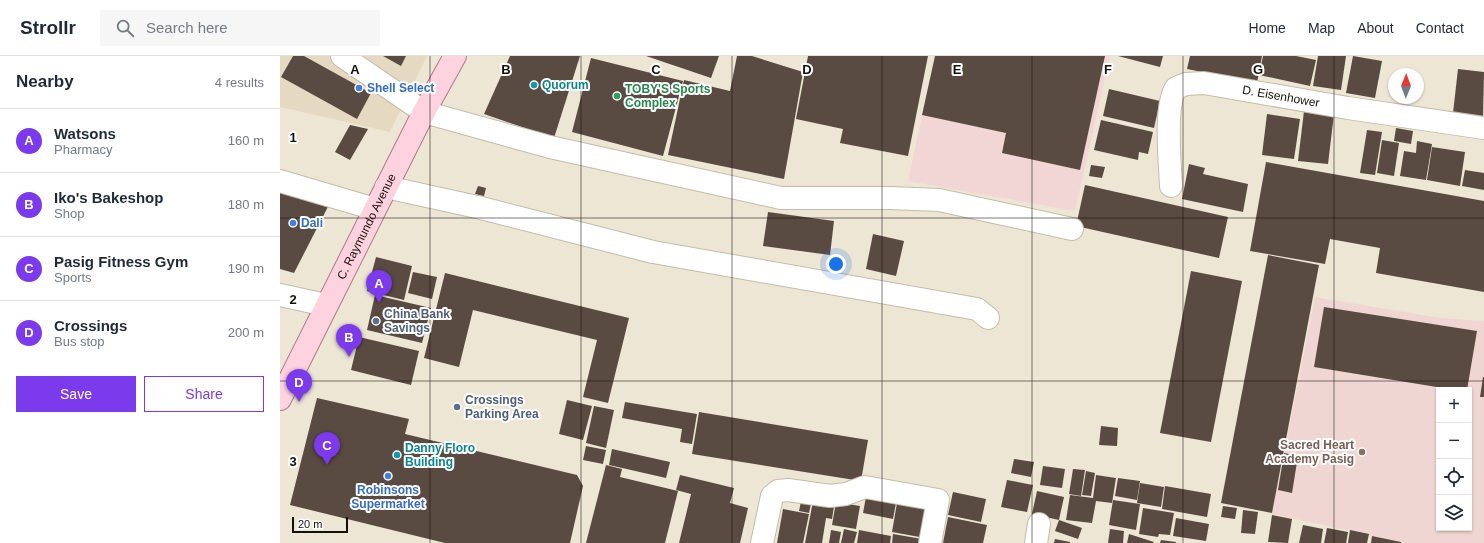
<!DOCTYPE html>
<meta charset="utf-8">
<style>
body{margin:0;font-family:Helvetica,sans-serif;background:#f6f6f7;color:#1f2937}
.controls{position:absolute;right:12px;bottom:12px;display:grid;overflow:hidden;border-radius:0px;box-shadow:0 1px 3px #0004}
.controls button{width:36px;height:36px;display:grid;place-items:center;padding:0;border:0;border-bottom:1px solid #e0e1e3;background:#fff;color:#1f2937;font:20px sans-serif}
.compass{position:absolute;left:1108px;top:12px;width:36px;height:36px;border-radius:50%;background:#fff;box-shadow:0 1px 3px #0004;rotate:1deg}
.scale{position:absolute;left:12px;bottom:10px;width:56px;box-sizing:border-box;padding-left:4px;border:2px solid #14110b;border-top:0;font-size:11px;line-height:14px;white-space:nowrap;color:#14110b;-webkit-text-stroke:3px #fff;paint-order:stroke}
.you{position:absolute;left:556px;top:208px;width:14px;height:14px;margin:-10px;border:3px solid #fff;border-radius:50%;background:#1a73e8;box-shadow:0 0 0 6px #1a73e833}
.badge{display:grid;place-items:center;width:26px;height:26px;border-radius:50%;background:#7c3aed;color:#fff;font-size:13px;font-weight:700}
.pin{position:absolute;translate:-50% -33px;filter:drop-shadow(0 1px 2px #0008)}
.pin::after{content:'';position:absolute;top:21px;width:14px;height:12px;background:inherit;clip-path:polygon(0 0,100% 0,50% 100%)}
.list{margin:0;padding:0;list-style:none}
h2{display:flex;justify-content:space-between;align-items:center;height:52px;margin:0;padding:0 16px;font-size:17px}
h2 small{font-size:13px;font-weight:400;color:#747a83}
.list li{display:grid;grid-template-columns:26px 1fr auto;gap:12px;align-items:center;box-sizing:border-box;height:64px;padding:0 16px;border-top:1px solid #e0e1e3}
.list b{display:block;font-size:15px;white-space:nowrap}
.list p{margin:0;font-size:13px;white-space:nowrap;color:#747a83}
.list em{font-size:13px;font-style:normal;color:#747a83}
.actions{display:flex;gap:8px;padding:12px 16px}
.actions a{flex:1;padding:9px 0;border:1px solid #7c3aed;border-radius:0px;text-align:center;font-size:14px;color:#7c3aed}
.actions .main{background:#7c3aed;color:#fff}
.icon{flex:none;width:22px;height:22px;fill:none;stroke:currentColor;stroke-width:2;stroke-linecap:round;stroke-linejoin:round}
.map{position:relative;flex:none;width:1204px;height:487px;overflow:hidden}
header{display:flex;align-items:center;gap:24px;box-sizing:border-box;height:56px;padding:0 20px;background:#fff;border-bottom:1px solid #e0e1e3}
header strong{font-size:19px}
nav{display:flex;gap:22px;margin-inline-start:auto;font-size:14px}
.search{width:280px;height:36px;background:#f6f6f7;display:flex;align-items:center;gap:10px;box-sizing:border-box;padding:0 14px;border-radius:0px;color:#747a83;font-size:15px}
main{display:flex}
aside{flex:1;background:#fff}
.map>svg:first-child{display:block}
.built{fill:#e5dac1}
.industrial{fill:#f1d6d5}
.education{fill:#f0d6d2;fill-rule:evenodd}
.building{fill:#5a4b42}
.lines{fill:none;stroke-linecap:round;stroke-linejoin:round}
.minor-casing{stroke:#c4bcab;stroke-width:24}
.major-casing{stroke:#ab7b86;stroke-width:24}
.minor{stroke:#fff;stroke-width:22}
.major{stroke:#fed2de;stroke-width:22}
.grid{fill:none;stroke:#14110b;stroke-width:1;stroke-opacity:0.55}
.culture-dot{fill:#0f9aa8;stroke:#fff;stroke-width:1.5}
.shop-dot{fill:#3f7fe0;stroke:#fff;stroke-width:1.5}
.leisure-dot{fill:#2e9e5b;stroke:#fff;stroke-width:1.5}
.service-dot{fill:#5c6f8a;stroke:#fff;stroke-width:1.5}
.education-dot{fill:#8d6e63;stroke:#fff;stroke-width:1.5}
.labels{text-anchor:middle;stroke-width:4;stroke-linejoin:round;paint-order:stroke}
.culture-label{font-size:12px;font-weight:bold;fill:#0d838f;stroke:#fff;text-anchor:start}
.shop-label{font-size:12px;font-weight:bold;fill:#366cbe;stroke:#fff;text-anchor:start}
.leisure-label{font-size:12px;font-weight:bold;fill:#27864d;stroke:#fff;text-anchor:start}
.street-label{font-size:12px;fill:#14110b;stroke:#fff}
.service-label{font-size:12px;font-weight:bold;fill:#4e5e75;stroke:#fff;text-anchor:start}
.education-label{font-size:12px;font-weight:bold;fill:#785e54;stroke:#fff;text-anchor:end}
.grid-label{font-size:13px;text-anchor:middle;font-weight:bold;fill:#14110b;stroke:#fff;stroke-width:4;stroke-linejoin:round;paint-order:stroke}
</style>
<header>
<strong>Strollr</strong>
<div class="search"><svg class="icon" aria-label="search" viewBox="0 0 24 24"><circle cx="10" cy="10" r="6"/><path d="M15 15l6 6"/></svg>Search here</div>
<nav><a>Home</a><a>Map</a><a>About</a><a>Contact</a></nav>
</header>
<main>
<aside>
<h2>Nearby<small>4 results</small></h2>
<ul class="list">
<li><span class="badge">A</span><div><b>Watsons</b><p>Pharmacy</p></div><em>160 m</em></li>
<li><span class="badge">B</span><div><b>Iko's Bakeshop</b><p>Shop</p></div><em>180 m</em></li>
<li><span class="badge">C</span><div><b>Pasig Fitness Gym</b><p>Sports</p></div><em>190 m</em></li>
<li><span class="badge">D</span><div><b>Crossings</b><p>Bus stop</p></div><em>200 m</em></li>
</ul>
<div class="actions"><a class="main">Save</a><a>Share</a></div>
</aside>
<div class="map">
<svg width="1204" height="487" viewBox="0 0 1204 487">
<rect width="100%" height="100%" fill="#eee6d5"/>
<polygon class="built" points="0,0 147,0 110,76 0,51"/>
<polygon class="industrial" points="655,0 830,0 795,155 628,125"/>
<path class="education" d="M1035,241L1161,262L1204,265V487H1126L992,458ZM1159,334H1189V472H1159Z"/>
<g class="building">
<polygon points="13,0 24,0 91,37 77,63 1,21"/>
<polygon points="103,0 126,0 121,10"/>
<polygon points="230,0 300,0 274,82 204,58"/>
<polygon points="366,0 439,0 431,22"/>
<polygon points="457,0 472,0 523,16 504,123 388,99 404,24 450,35"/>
<polygon points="528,0 648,0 628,100 560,87 563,73 516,63"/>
<polygon points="655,0 825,0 800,114 722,97 726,77 642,59"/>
<polygon points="838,0 883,0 880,11"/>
<polygon points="910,0 982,0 977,27 907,13"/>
<polygon points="983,0 1016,0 1036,4 1030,30 979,19"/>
<polygon points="1038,0 1066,0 1061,34 1033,30"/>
<polygon points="1073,0 1102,5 1095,42 1066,37"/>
<polygon points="311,2 403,25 383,100 292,76"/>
<polygon points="1178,13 1204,16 1203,61 1173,57"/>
<polygon points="829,33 880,45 874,72 823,60"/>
<polygon points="1024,55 1054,58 1048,108 1018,105"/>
<polygon points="987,58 1020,63 1014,103 982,99"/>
<polygon points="821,64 873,76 868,98 859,96 858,104 814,94"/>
<polygon points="70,69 88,73 70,104 55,96"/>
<polygon points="1116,72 1133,75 1131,88 1114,85"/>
<polygon points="1087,74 1102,76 1095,119 1080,117"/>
<polygon points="1102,84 1119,87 1114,120 1097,117"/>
<polygon points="1137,85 1152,88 1146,124 1120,120 1124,95 1136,97"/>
<polygon points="1152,91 1185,96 1180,130 1147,124"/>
<polygon points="986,106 1204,145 1204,236 1096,217 1100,192 1050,183 1045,208 970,195"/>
<polygon points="909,108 925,112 923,118 968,128 963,156 902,143"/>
<polygon points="811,109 825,111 822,122 809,120"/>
<polygon points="1185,114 1204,117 1204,134 1182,130"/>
<polygon points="0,127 54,139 14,217 0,213"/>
<polygon points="805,129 948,161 939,202 796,170"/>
<polygon points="198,130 206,132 204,140 195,138"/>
<polygon points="488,156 554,165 550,199 483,190"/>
<polygon points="593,178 624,185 616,220 586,213"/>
<polygon points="988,199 1039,209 992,457 941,447"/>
<polygon points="96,201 132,210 124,244 87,235"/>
<polygon points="911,215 962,225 931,386 880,377"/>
<polygon points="133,216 157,221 152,243 128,237"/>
<polygon points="165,217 349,262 328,347 303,341 317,284 193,254 179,311 144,302"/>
<polygon points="95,239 151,252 142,287 87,274"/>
<polygon points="1044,251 1197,275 1187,334 1175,334 1034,311"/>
<polygon points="79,281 139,295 131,329 71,314"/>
<polygon points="1203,321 1204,321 1204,341 1200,341"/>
<polygon points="37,342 129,363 125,378 297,419 303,430 290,487 165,487 10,449"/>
<polygon points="287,344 312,350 303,384 279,378"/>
<polygon points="345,346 417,358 412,388 400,386 402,373 342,362"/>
<polygon points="314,350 334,354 326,392 306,387"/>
<polygon points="419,356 588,384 581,425 412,398"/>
<polygon points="821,370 838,372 837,390 819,389"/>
<polygon points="306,390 326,394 323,408 303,404"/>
<polygon points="332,393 390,406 386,422 329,409"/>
<polygon points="1004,397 1018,400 1012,437 998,434"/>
<polygon points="734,403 754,406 751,421 731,417"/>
<polygon points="326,409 342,413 340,421 398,435 385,487 306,487"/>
<polygon points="763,410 785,413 782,432 760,429"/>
<polygon points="793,413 805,414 801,440 789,438"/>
<polygon points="806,415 815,417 811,440 802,439"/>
<polygon points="400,419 454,432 450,447 468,452 460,487 399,487 411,438 396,434"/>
<polygon points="816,419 836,422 832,447 816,445 812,467 786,464 790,439 813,442"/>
<polygon points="838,422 860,425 857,444 835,440"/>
<polygon points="727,424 753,429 747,456 721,451"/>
<polygon points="860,427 884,431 881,451 857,447"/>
<polygon points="885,430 931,438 927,461 882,453"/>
<polygon points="757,435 784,441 779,464 752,458"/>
<polygon points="673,436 706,443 701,466 668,459"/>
<polygon points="534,440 555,444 552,463 546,462 542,487 525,487"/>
<polygon points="522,441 532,443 529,457 519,455"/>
<polygon points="586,441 616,447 613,463 583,457"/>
<polygon points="618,441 652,447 645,482 612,476"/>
<polygon points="833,444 860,448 856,474 829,469"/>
<polygon points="556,446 580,450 576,473 552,469"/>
<polygon points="943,450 957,452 955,463 941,461"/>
<polygon points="863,452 894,457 890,479 879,478 878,481 859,478"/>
<polygon points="503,453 529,458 523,487 497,487"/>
<polygon points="963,454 978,456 975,478 961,477"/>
<polygon points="992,459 1012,463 1008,487 988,486"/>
<polygon points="668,461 707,469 703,487 663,487"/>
<polygon points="896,462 929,468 926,485 893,480"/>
<polygon points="779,464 802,472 798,483 775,475"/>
<polygon points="1023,469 1043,473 1041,487 1019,487"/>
<polygon points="1047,472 1068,476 1066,487 1044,487"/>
<polygon points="564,473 577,476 574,487 561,487"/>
<polygon points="830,473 844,475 843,487 828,487"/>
<polygon points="551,474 561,476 559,487 549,487"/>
<polygon points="579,474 611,480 610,487 577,487"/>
<polygon points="1070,474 1089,478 1087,487 1068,487"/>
<polygon points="613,478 642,483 641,487 612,487"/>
<polygon points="849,478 874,486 873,487 847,487"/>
<polygon points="1092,480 1121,486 1121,487 1091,487"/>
<polygon points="775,483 790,486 790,487 774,487"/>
<polygon points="881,484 896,486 896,487 880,487"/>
</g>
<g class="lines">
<g class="minor-casing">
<g id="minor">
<polyline points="62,0 144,56 270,91 501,142 610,142 659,144 792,173"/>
<polyline points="0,125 95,153"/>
<path id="s1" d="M891,130C890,108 884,49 896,32L906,28L924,27L1068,52L1204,72"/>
<polyline points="106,131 197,151 373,196 697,253 708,262"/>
<polyline points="0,239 46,249"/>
<polyline points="482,487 492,440 498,435 508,434 550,440 566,438 585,431 658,444 650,487"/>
<polyline points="756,487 759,468"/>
</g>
</g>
<g class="major-casing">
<g id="major">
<path id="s2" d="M0,343L144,56L175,0"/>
</g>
</g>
<use href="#minor" class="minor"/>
<use href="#major" class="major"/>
</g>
<path class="grid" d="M150,0V487M301,0V487M452,0V487M602,0V487M752,0V487M903,0V487M1054,0V487M0,162H1204M0,325H1204"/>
<g class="culture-dot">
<circle cx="254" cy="29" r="4"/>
<circle cx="117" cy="399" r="4"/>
</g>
<g class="shop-dot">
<circle cx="79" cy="32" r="4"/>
<circle cx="13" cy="167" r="4"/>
<circle cx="108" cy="420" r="4"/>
</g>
<circle class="leisure-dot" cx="337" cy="40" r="4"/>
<g class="service-dot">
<circle cx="96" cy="265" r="4"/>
<circle cx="177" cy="351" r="4"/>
</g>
<circle class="education-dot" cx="1082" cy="396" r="4"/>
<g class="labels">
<g class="culture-label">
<text x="262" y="33">Quorum</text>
<text x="125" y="396">Danny Floro<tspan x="125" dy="14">Building</tspan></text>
</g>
<g class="shop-label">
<text x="87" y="36">Shell Select</text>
<text x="21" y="171">Dali</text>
<text x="108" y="438" text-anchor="middle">Robinsons<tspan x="108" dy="14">Supermarket</tspan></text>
</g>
<g class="leisure-label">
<text x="345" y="37">TOBY'S Sports<tspan x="345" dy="14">Complex</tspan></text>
</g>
<g class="street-label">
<text dy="4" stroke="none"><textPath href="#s1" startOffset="206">D. Eisenhower</textPath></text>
<text dy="4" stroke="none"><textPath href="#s2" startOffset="193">C. Raymundo Avenue</textPath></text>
</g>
<g class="service-label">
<text x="104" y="262">China Bank<tspan x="104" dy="14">Savings</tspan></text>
<text x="185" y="348">Crossings<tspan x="185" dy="14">Parking Area</tspan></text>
</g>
<g class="education-label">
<text x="1074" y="393">Sacred Heart<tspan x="1074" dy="14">Academy Pasig</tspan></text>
</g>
</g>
<g class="grid-label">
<text x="75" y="18">A</text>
<text x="226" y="18">B</text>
<text x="376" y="18">C</text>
<text x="527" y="18">D</text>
<text x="677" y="18">E</text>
<text x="828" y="18">F</text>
<text x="978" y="18">G</text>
<text x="13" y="86">1</text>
<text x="13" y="248">2</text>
<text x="13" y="410">3</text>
</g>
</svg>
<div class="controls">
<button>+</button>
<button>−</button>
<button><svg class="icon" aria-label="locate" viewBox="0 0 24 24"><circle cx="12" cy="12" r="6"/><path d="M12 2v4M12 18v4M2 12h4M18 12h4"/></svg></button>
<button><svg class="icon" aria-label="layers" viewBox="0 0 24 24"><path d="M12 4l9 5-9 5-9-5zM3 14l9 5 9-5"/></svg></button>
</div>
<svg class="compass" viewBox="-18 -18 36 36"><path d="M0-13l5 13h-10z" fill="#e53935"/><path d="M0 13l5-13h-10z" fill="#747a83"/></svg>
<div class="scale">20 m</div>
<div class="you"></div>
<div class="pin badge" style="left:99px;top:247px">A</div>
<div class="pin badge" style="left:69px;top:301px">B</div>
<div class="pin badge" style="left:47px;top:409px">C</div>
<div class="pin badge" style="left:19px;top:346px">D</div>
</div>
</main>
